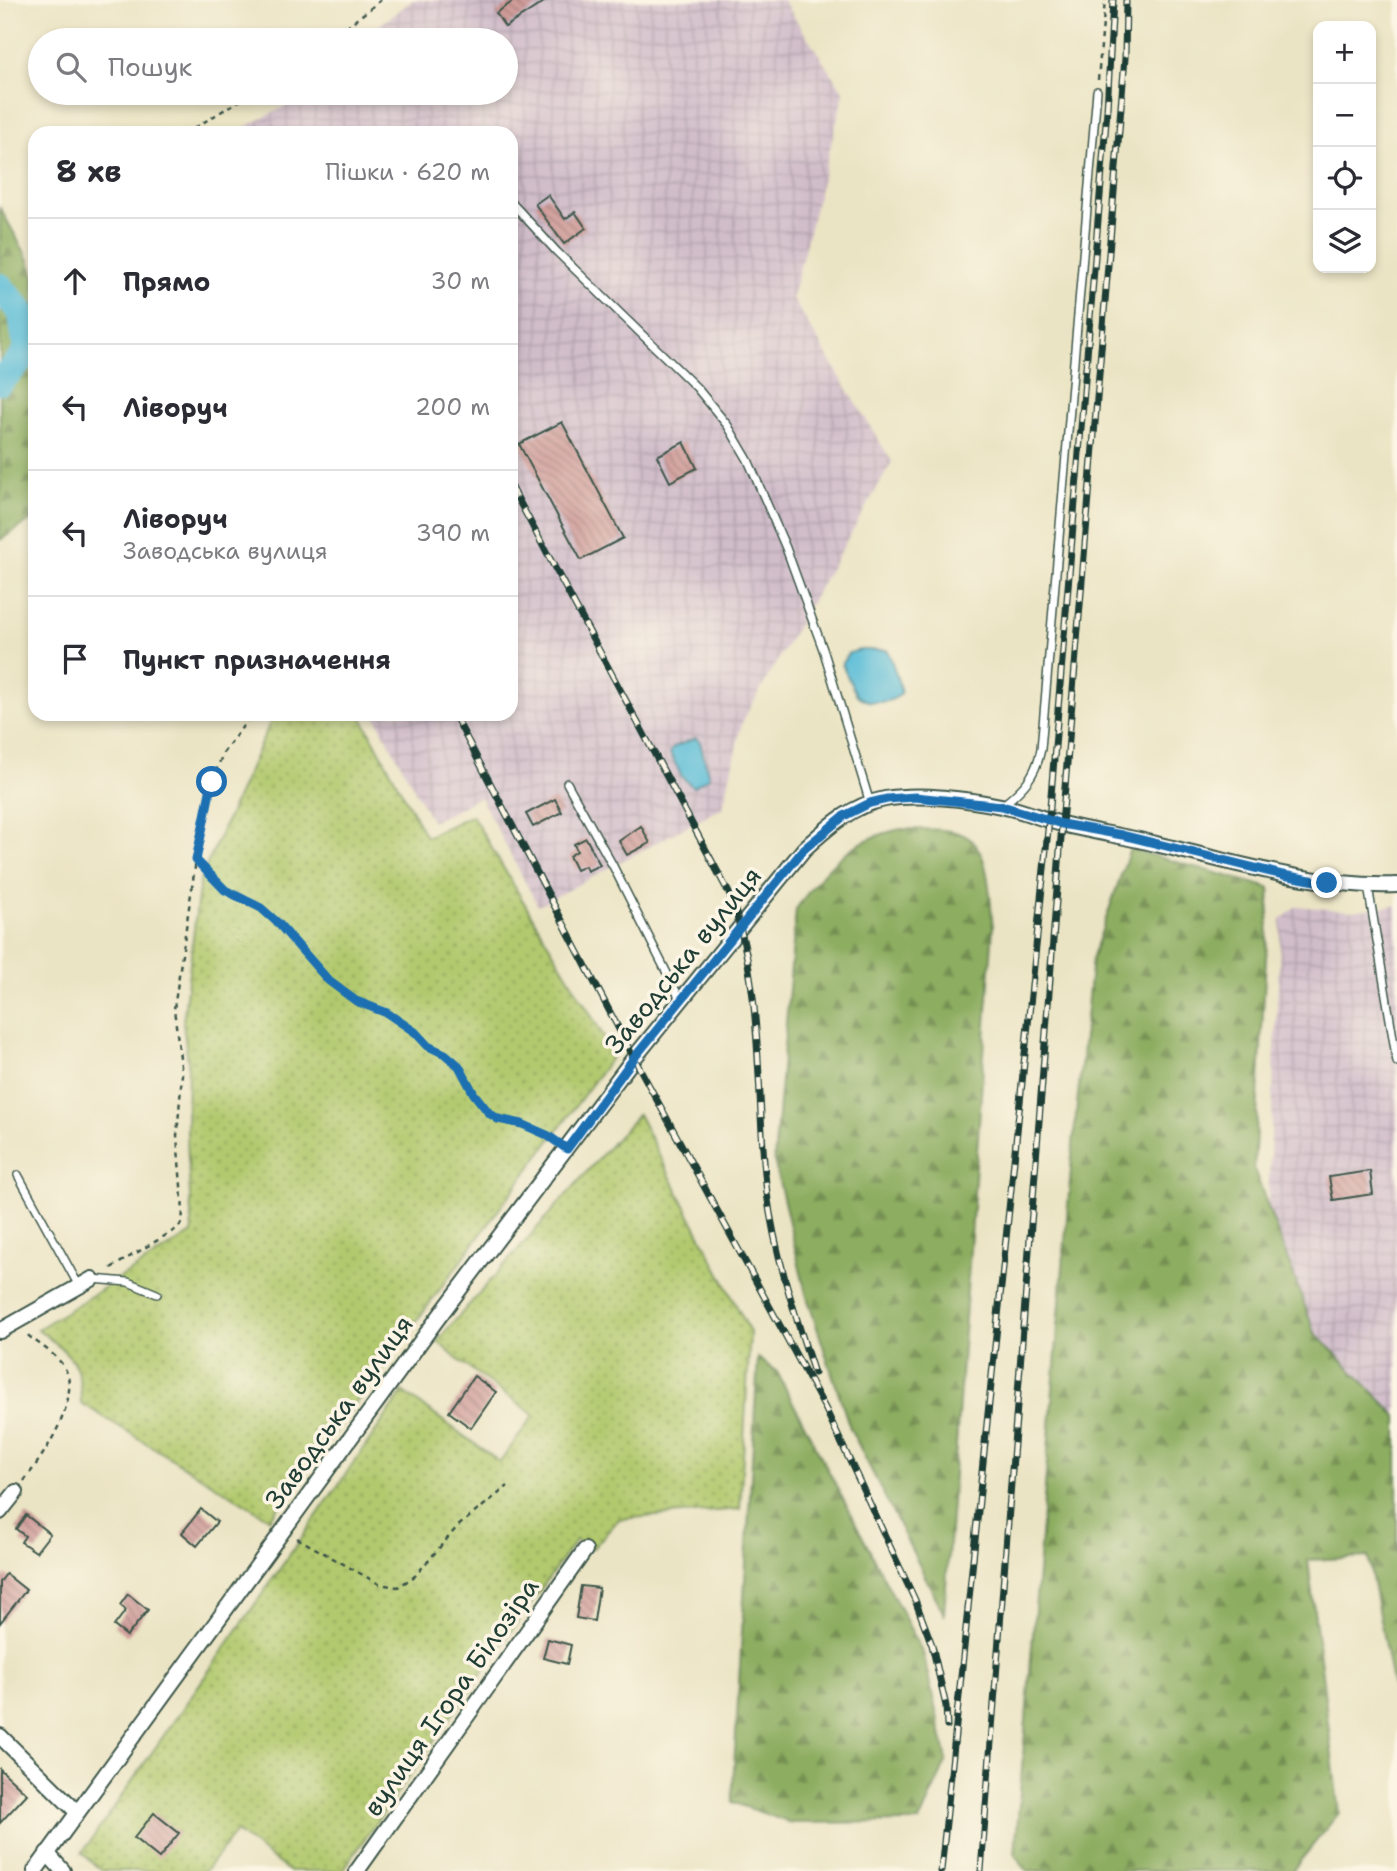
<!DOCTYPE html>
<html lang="uk">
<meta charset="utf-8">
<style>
body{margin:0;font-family:"Shantell Sans",sans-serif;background:#f2f2f3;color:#2b2b33}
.controls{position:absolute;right:21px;top:21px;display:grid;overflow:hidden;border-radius:14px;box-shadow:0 4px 10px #0003}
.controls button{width:63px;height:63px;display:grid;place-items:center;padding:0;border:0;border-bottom:2px solid #e1e1e2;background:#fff;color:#2b2b33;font:35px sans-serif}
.stop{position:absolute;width:21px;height:21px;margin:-16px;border:5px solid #1f6fb2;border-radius:50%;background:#fff}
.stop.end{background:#1f6fb2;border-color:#fff;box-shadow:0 2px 7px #0008}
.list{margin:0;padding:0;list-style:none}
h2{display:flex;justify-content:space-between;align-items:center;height:91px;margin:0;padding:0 28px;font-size:30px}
h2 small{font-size:23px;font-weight:400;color:#7c7c81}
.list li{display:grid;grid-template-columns:46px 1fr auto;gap:21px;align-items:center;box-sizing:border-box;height:126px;padding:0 28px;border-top:2px solid #e1e1e2}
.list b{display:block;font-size:26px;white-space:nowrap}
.list p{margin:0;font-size:23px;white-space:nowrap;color:#7c7c81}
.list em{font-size:23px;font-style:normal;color:#7c7c81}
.icon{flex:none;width:38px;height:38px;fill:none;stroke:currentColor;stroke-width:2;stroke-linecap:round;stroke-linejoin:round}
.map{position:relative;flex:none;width:1397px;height:1871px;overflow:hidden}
.search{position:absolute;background:#fff;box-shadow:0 4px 10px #0003;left:28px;top:28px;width:490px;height:77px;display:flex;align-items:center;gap:18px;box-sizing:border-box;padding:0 24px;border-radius:38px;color:#7c7c81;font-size:26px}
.panel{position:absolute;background:#fff;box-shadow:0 4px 10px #0003;left:28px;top:126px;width:490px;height:595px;border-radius:21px}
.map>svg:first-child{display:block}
.industrial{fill:url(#industrial-grid)}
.grass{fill:url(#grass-dots);stroke:#688351;stroke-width:2}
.forest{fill:url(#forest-firs);stroke:#56754a;stroke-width:2}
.water{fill:#58bcd7;stroke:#3c7c86;stroke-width:2}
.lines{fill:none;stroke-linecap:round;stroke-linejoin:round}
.river{stroke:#58bcd7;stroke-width:28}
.building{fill:url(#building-back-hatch)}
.lane-casing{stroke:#3e564a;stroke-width:10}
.street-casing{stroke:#3e564a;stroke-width:18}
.path{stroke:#3e564a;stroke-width:2.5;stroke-dasharray:5 5;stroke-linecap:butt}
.lane{stroke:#fff;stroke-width:7}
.street{stroke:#fff;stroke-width:14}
.rail-casing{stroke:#1f3d34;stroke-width:7}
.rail{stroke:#fcf5e5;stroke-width:4.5;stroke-dasharray:13;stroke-linecap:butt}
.route{stroke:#1f6fb2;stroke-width:9}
.labels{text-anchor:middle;stroke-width:7;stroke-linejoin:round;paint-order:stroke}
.street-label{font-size:26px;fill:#1f3d34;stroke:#fcf5e5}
</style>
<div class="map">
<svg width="1397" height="1871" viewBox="0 0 1397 1871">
<defs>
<pattern id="industrial-grid" width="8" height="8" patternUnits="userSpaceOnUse" patternTransform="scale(1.75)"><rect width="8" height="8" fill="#d1bdca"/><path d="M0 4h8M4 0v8" fill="none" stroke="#b3a3ae"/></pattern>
<pattern id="grass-dots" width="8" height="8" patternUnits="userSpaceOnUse" patternTransform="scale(1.75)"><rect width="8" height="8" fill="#b2c96e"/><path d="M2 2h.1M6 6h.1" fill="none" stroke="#90a45b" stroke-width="1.8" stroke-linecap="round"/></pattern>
<pattern id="forest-firs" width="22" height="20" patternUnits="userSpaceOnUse" patternTransform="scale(1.75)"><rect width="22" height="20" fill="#8dad61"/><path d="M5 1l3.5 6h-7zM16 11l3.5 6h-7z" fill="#738e51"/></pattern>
<pattern id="building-back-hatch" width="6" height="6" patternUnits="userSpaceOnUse" patternTransform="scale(1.75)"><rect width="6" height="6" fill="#d09c9a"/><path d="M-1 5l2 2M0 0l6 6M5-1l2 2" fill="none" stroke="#a8807e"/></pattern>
</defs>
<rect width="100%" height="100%" fill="#fcf5e5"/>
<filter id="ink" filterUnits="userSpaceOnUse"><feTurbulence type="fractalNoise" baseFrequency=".0143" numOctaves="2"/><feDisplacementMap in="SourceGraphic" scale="14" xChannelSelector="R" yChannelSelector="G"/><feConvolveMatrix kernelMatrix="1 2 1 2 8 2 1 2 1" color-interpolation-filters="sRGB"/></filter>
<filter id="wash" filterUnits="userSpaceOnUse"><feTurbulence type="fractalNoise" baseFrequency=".00686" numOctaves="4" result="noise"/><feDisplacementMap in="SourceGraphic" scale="28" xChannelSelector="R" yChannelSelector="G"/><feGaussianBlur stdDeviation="1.57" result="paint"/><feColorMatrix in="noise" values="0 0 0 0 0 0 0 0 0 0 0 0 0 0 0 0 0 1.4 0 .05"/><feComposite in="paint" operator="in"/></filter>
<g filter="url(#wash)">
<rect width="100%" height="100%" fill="#ebe4c4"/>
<g class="industrial">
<polygon points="413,0 783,0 844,93 792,298 892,462 742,722 723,807 538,906 480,797 432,822 374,714 511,714 511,133 234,133 310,93 506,93 506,40 372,40 369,33"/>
<polygon points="1397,905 1397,1541 1252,1543 1281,920 1296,906 1352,911"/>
</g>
<g class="grass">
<path d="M274,714H360L426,837L472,815L614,1054L270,1519L81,1403C81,1358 70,1356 38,1329L192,1233L187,1139L188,1062L183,1022L200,880Z"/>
<polygon points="638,1114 750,1332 740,1509 619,1519 593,1548 576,1540 342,1871 289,1871 236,1832 205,1871 102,1871 82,1853 403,1392 500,1462 534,1415 457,1359 437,1341"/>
</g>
<g class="forest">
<polygon points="0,208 29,260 35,279 35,518 0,540"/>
<path d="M901,829C920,830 943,827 961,834C992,845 989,899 993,927L944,1614L850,1428L806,1294L774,1160L796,909C827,866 848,840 901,829Z"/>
<polygon points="1130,849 1270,888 1254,1169 1315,1333 1397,1416 1397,1709 1368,1557 1308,1560 1339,1813 1292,1871 1027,1871 1015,1854 1073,1144 1092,959"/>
<polygon points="758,1358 777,1372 923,1653 947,1760 919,1822 790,1823 732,1802"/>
</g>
<g class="water">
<path d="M860,650H887C890,654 901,689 901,694C891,703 868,706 857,695C854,691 843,668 842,663L849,653Z"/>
<polygon points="696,738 700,742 709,777 693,787 682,777 670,753 674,747"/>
</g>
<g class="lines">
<polyline class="river" points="0,287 22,313 27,353 0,381"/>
</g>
<g id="blocks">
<g class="building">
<polygon points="515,0 547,0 505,27 496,13"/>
<polygon points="548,195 565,219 575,212 586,228 564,244 535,204"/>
<polygon points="562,422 623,538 581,560 519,444"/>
<polygon points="684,442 697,468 670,482 657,456"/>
<polygon points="555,799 562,812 533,827 526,814"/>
<polygon points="641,826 650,843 627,855 619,841"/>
<polygon points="586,838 600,865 587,871 585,866 576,870 569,856 577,851 574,844"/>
<polygon points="1370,1171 1373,1194 1333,1200 1329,1177"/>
<polygon points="474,1376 496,1392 471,1428 449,1412"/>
<polygon points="201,1509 217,1522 197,1546 182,1533"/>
<polygon points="26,1515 50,1534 36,1552 21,1542 25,1536 16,1529"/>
<polygon points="6,1574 26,1590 0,1623 0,1582"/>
<polygon points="581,1586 599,1588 594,1621 576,1618"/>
<polygon points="128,1594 148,1610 127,1636 114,1626 126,1610 120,1605"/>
<polygon points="548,1639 571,1645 567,1664 543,1658"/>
<polygon points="0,1769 27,1794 0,1823"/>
<polygon points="154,1813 179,1833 159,1858 134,1838"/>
</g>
</g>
</g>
<g filter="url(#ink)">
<use href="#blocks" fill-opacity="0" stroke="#3e564a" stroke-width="2"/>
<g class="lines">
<g class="lane-casing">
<g id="lane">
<polyline points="511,202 557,252 697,388 728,426 748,460 786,548 824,652 870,803"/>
<polyline points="567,783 613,866 681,1001"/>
<path d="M1003,805C1023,789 1036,776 1041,749L1097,91"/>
<polyline points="1368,886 1397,1062"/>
<polyline points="18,1175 79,1286"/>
<polyline points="92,1279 128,1282 157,1294"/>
</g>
</g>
<g class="street-casing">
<g id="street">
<polyline points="0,1331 92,1279"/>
<polyline points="0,1512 16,1492"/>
<polyline points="0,1736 76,1811"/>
<polyline points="47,1853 63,1871"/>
<path d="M35,1871L435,1322L634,1058L804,849C828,827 852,805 885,799C918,793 968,799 1001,806C1022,810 1042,819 1062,824C1093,832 1125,836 1156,844C1236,863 1315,888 1397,885"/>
<polyline points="357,1871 585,1550"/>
</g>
</g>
<g class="path">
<polyline points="330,40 381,0"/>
<polyline points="1098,80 1105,0"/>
<polyline points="186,133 252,93"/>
<polyline points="196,860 225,890 260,908 278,924 329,981 356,1001 387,1013 415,1032 428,1046 445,1054 459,1066 474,1094 489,1113 498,1119 522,1124 554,1140"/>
<polyline points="111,1268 178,1228 182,1222 183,1211 177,1136 182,1074 174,1009 196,860 212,782 223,753 252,714"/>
<path d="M24,1481C43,1456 86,1395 62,1364C52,1351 38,1344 25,1333"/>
<polyline points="297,1538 379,1584 398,1587 415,1576 458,1526 508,1486"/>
</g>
<use href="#lane" class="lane"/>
<use href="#street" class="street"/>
<g class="rail-casing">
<g id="rail">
<path d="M511,486L729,893C765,988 755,1093 767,1193C775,1255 795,1314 814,1373"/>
<polyline points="454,714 634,1058 826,1410 915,1600 932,1645 946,1706 947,1726"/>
<polyline points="941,1871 1049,820 1107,110 1113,0"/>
<polyline points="981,1871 1062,824 1125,58 1126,0"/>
</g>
</g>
<use href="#rail" class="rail"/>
</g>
</g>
<g class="lines" filter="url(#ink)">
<polyline class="route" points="212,782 196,860 225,890 261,908 278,923 329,981 356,1001 387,1013 415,1032 428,1046 445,1054 459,1066 474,1094 489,1113 498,1119 522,1124 547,1135 567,1149 634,1058 804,849 844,816 870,803 887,799 915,797 1002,806 1062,824 1122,835 1283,875 1327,883"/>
</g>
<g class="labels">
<g class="street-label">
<text transform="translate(683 960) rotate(-51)" y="9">Заводська вулиця</text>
<text transform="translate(339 1412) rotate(-54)" y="9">Заводська вулиця</text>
<text transform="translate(451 1697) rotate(-55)" y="9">вулиця Ігора Білозіра</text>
</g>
</g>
</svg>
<div class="controls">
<button>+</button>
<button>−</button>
<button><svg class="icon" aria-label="locate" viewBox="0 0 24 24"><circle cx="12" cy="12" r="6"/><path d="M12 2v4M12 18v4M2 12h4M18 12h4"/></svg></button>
<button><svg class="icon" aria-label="layers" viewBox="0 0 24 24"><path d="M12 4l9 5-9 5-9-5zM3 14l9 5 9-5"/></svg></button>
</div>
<div class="stop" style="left:212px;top:782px"></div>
<div class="stop end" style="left:1327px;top:883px"></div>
<div class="search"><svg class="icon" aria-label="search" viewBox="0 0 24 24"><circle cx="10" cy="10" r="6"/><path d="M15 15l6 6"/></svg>Пошук</div>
<section class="panel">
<h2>8 хв<small>Пішки · 620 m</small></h2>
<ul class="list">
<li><svg class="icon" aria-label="ahead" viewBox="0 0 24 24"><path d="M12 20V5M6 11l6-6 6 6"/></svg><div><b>Прямо</b></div><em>30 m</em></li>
<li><svg class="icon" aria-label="left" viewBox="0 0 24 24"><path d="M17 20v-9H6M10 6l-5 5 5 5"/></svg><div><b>Ліворуч</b></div><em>200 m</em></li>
<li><svg class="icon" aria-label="left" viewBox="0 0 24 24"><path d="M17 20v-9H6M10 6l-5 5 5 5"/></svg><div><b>Ліворуч</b><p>Заводська вулиця</p></div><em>390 m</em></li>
<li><svg class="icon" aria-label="arrive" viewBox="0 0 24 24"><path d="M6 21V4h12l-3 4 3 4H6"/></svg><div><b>Пункт призначення</b></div></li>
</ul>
</section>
</div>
